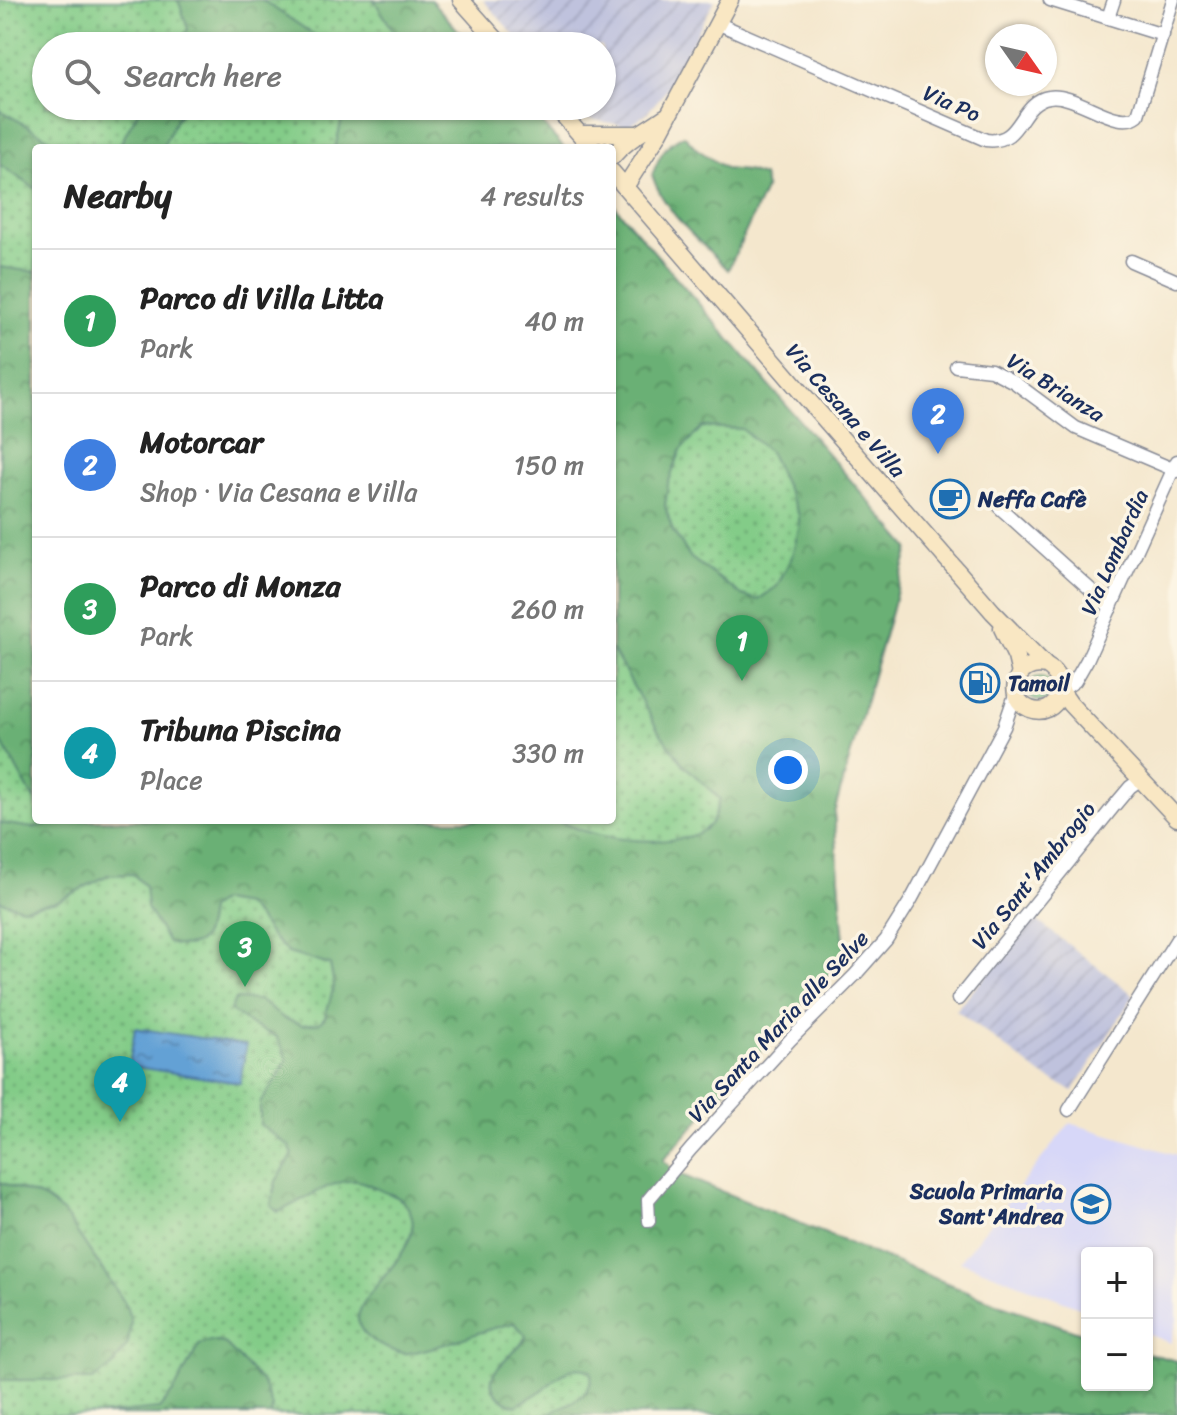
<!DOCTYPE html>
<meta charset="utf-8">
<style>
body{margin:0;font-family:Sriracha,sans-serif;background:#f2f2f2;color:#222}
.controls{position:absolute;right:24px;bottom:24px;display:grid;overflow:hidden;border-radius:8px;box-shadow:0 2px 6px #0004}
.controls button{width:72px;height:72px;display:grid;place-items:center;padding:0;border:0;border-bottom:2px solid #e0e0e0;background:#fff;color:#222;font:40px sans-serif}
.compass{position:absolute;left:985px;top:24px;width:72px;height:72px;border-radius:50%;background:#fff;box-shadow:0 2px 6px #0004;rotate:124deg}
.you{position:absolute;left:788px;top:770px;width:28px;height:28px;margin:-20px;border:6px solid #fff;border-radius:50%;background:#1a73e8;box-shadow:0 0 0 12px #1a73e833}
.badge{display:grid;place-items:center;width:52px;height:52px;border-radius:50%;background:#ea580c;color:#fff;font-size:26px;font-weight:700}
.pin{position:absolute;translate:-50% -66px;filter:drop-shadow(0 2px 4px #0008)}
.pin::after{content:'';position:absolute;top:42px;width:28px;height:24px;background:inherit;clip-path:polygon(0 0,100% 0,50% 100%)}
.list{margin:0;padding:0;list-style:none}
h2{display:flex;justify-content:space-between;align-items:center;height:104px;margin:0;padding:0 32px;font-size:34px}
h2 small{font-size:26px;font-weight:400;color:#767676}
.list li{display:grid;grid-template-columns:52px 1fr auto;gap:24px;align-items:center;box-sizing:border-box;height:144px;padding:0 32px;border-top:2px solid #e0e0e0}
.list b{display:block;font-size:30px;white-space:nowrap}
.list p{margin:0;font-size:26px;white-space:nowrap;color:#767676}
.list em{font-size:26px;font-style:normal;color:#767676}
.icon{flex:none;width:44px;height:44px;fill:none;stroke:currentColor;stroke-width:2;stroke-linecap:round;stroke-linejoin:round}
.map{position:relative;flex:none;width:1177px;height:1415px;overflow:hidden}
.search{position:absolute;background:#fff;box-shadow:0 2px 6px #0004;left:32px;top:32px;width:584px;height:88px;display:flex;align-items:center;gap:20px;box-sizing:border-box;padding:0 28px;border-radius:44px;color:#767676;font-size:30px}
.panel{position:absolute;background:#fff;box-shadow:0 2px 6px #0004;left:32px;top:144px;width:584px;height:680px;border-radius:8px}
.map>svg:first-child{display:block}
.built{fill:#d7d7f8}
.industrial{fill:url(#industrial-furrows)}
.green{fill:url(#green-dots);stroke:#4f7e73;stroke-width:2}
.forest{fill:url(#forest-crowns);stroke:#427069;stroke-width:2;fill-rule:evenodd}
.water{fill:url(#water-ripples);stroke:#40689a;stroke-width:2}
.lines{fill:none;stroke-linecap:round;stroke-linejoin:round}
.street-casing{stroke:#888b96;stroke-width:15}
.secondary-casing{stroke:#888b96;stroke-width:19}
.street{stroke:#fff;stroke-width:12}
.secondary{stroke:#f9e7c3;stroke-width:16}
.labels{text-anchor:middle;stroke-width:7;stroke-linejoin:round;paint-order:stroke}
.street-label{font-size:22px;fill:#1b2f5e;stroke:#fcf5e5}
.poi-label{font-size:22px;font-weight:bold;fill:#1b2f5e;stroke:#fcf5e5;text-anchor:start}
</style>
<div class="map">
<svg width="1177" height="1415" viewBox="0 0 1177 1415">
<defs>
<pattern id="industrial-furrows" width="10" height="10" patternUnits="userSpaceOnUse" patternTransform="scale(2)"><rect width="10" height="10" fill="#bfc2dd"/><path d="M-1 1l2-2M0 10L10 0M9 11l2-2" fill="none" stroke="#a4a7c0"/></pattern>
<pattern id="green-dots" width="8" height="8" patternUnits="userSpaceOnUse" patternTransform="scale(2)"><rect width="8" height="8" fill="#83cc88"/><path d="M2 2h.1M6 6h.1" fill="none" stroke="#6aa672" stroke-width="1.8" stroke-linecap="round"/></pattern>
<pattern id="forest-crowns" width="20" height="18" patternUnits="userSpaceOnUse" patternTransform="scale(2)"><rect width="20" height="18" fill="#6ab074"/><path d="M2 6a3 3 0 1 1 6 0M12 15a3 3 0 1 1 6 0" fill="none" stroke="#569062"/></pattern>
<pattern id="water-ripples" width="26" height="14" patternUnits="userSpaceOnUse" patternTransform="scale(2)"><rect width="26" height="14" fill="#64a1d5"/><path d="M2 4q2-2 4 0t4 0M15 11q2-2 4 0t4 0" fill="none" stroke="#5284b0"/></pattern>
</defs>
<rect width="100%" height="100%" fill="#fcf5e5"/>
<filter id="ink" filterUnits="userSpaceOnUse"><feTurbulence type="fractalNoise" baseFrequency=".0125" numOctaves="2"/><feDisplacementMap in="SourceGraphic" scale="16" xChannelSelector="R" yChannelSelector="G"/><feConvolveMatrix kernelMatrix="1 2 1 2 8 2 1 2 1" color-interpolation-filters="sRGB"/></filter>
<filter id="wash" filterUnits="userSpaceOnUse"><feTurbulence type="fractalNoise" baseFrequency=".006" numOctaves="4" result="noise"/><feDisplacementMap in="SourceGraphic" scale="32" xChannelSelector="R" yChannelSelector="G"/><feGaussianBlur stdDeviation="1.8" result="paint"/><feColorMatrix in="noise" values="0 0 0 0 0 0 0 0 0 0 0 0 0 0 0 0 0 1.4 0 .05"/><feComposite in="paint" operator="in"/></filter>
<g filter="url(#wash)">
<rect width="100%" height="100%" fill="#f4e7cd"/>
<polygon class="built" points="1070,1123 1177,1155 1177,1321 1171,1343 1147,1334 1147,1253 1087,1253 1087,1310 960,1261"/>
<g class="industrial">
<polygon points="483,0 715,0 664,93 645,115 627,126 588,119 577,106 602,106 602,46 524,46"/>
<polygon points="1035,919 1134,995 1073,1091 1043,1076 956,1010"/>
</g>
<g class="green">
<polygon points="0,0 431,0 472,46 46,46 46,106 526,106 564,148 36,148 36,820 612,820 612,203 909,548 834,813 845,956 663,1160 676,1173 998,1304 1087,1335 1087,1385 1147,1385 1147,1353 1177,1361 1177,1415 0,1415"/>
<circle cx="1040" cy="689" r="12"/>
</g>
<g class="forest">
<polygon points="176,0 262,0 331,46 249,46 238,39 221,39 216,46 177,46 188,29 179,2"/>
<polygon points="374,0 431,0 472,46 403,46"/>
<polygon points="141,106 183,106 162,148 118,148"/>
<polygon points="345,106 409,106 414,109 415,106 526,106 564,148 335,148"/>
<polygon points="0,110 65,148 36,148 36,189 0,165"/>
<path d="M684,135L697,149L726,169L747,171L763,176L766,188L728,270C701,242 664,213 652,175C660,155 664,145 684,135Z"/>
<path d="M612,203L909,548L834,813L845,956L663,1160L676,1173L998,1304L1087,1335V1385H1147V1353L1177,1361V1415H547C565,1403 595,1399 591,1371C571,1362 560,1376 545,1388C536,1395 526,1400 516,1406C508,1403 501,1399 495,1392C479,1371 522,1353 526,1335L514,1323C484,1329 457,1342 427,1349C419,1351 411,1354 403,1353C387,1350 358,1338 358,1318C358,1311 364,1302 368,1296C383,1276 421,1241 411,1214C407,1204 400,1197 390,1194C380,1191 372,1185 362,1182C338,1174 300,1203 278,1212L271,1206L276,1181L293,1155L289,1146L260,1125V1103L279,1075L287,1059L277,1037L251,1025L230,1010L235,999L259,1000L283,1018L302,1025L319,1023L325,1017L334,986L330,965L288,953L270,935L257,917L245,905L221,901L209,909C206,940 201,952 168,943L147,908L145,886L133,874L108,875L58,901L22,908L0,901V823L33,828L46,824L45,820H556C567,825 579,830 591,833C619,841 692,849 711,823C716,817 717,806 720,799L684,765L658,730L612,649ZM702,427L742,429L770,453L799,515V529L791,559L777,586L758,600L742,595L691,558L673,531L665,506L668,484L681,450Z"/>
<polygon points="0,267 35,272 36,271 36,803 0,739"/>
<polygon points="0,1182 44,1198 64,1213 125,1303 131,1321 128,1344 113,1366 93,1380 0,1380"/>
<polygon points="210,1341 224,1343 262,1382 272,1406 271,1415 97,1415 159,1409 174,1391 199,1345"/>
</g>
<polygon class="water" points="135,1028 246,1045 240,1083 129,1066"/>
</g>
<g filter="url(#ink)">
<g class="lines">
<g class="street-casing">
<g id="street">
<polyline points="1050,0 1163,35"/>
<polyline points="1108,18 1114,0"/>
<path d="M717,23L986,140C1023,145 1018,102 1049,97C1076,92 1117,132 1138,115L1173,0"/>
<polyline points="1131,261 1177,281"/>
<polyline points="956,366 991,370 1014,382 1076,428 1177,471"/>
<polyline points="999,507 1111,608"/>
<polyline points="1061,691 1075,681 1087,660 1177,461"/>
<polyline points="958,999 1114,806 1130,787 1141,779"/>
<polyline points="1069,1110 1177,939"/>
<polyline points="649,1221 648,1200 691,1149 790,1040 855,975 886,940 911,900 1004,727 1016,692"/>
</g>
</g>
<g class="secondary-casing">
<g id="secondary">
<polyline points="461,0 502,46"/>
<polyline points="555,106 592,148"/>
<polyline points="580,134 638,134"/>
<path d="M612,157C627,139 647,130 665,117"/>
<path d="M612,172L801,392L993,612L1046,666C1073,681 1058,719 1030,709C1003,698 1016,659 1046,666"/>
<polyline points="625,187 657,137 730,0"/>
<polyline points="1002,628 1016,657 1020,674"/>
<polyline points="1061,691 1070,704 1177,818"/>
</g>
</g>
<use href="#street" class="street"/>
<use href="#secondary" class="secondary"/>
</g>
</g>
<defs>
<g id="cafe-ring" transform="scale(2)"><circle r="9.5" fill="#fcf5e5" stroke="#1f6fb2" stroke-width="1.5"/><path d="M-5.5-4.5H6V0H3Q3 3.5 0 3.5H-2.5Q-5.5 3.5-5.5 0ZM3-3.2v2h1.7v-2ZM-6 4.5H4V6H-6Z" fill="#1f6fb2"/></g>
<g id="fuel-ring" transform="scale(2)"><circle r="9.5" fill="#fcf5e5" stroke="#1f6fb2" stroke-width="1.5"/><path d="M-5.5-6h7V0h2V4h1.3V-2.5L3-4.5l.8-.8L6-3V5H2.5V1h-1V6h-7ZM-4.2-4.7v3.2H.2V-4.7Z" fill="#1f6fb2"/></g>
<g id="school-ring" transform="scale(2)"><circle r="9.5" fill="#fcf5e5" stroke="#1f6fb2" stroke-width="1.5"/><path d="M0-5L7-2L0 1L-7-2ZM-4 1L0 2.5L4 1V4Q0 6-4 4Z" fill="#1f6fb2"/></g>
</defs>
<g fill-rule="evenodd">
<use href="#cafe-ring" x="950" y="499"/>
<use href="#fuel-ring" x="980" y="683"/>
<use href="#school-ring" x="1091" y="1204"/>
</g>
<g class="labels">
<g class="street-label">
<text transform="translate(952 103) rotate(24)" y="8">Via Po</text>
<text transform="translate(1056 387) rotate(32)" y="8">Via Brianza</text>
<text transform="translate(846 410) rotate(49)" y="8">Via Cesana e Villa</text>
<text transform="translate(1114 552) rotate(-66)" y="8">Via Lombardia</text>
<text transform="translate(1033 875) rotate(-51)" y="8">Via Sant'Ambrogio</text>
<text transform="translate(778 1026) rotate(-47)" y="8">Via Santa Maria alle Selve</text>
</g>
<g class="poi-label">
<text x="978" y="507">Neffa Cafè</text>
<text x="1008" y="691">Tamoil</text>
<text x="1063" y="1199" text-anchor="end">Scuola Primaria<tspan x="1063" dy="25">Sant'Andrea</tspan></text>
</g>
</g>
</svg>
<div class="controls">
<button>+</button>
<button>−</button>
</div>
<svg class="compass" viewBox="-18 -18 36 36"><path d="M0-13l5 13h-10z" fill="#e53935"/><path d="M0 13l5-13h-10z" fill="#767676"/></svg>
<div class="you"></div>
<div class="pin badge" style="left:742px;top:681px;background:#2e9e5b">1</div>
<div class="pin badge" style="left:938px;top:454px;background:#3f7fe0">2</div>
<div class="pin badge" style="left:245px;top:987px;background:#2e9e5b">3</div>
<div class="pin badge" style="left:120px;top:1122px;background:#0f9aa8">4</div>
<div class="search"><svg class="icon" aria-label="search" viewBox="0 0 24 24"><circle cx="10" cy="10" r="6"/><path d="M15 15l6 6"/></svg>Search here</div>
<section class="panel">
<h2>Nearby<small>4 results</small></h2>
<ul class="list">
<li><span class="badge" style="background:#2e9e5b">1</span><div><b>Parco di Villa Litta</b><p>Park</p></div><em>40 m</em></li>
<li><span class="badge" style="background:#3f7fe0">2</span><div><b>Motorcar</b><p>Shop · Via Cesana e Villa</p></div><em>150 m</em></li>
<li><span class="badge" style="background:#2e9e5b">3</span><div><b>Parco di Monza</b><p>Park</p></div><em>260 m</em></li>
<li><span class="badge" style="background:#0f9aa8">4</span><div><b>Tribuna Piscina</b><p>Place</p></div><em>330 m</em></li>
</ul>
</section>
</div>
